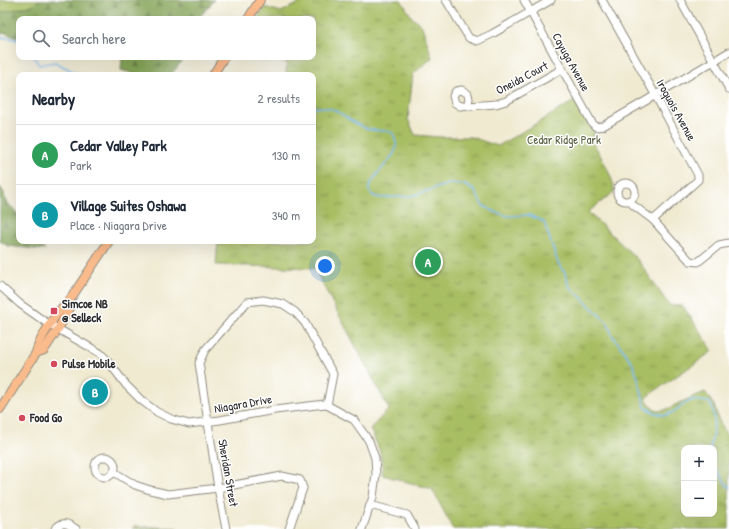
<!DOCTYPE html>
<meta charset="utf-8">
<style>
body{margin:0;font-family:"Patrick Hand",sans-serif;background:#f2f2f3;color:#1f2937}
.controls{position:absolute;right:12px;bottom:12px;display:grid;overflow:hidden;border-radius:8px;box-shadow:0 4px 16px #0002}
.controls button{width:36px;height:36px;display:grid;place-items:center;padding:0;border:0;border-bottom:1px solid #e0e1e3;background:#fff;color:#1f2937;font:20px sans-serif}
.you{position:absolute;left:325px;top:266px;width:14px;height:14px;margin:-10px;border:3px solid #fff;border-radius:50%;background:#1a73e8;box-shadow:0 0 0 6px #1a73e833}
.badge{display:grid;place-items:center;width:26px;height:26px;border-radius:50%;background:#7c3aed;color:#fff;font-size:13px;font-weight:700}
.pin{position:absolute;translate:-50% -50%;border:2px solid #fff;box-shadow:0 1px 4px #0006}
.list{margin:0;padding:0;list-style:none}
h2{display:flex;justify-content:space-between;align-items:center;height:52px;margin:0;padding:0 16px;font-size:17px}
h2 small{font-size:13px;font-weight:400;color:#747a83}
.list li{display:grid;grid-template-columns:26px 1fr auto;gap:12px;align-items:center;box-sizing:border-box;height:60px;padding:0 16px;border-top:1px solid #e0e1e3}
.list b{display:block;font-size:15px;white-space:nowrap}
.list p{margin:0;font-size:13px;white-space:nowrap;color:#747a83}
.list em{font-size:13px;font-style:normal;color:#747a83}
.icon{flex:none;width:22px;height:22px;fill:none;stroke:currentColor;stroke-width:2;stroke-linecap:round;stroke-linejoin:round}
.map{position:relative;flex:none;width:729px;height:529px;overflow:hidden}
.search{position:absolute;background:#fff;box-shadow:0 4px 16px #0002;left:16px;top:16px;width:300px;height:44px;display:flex;align-items:center;gap:10px;box-sizing:border-box;padding:0 14px;border-radius:8px;color:#747a83;font-size:15px}
.panel{position:absolute;background:#fff;box-shadow:0 4px 16px #0002;left:16px;top:72px;width:300px;height:172px;border-radius:8px}
.map>svg:first-child{display:block}
.grass{fill:#a8be63;stroke:#6a7447}
.forest{fill:url(#forest-firs);stroke:#586842}
.park{fill:url(#park-tufts);stroke:#6a7447;fill-rule:evenodd}
.lines{fill:none;stroke-linecap:round;stroke-linejoin:round}
.stream{stroke:#77b8ec;stroke-width:1.5}
.minor-casing{stroke:#8e8a7e;stroke-width:9}
.major-casing{stroke:#8e8a7e;stroke-width:10}
.minor{stroke:#fff;stroke-width:7}
.major{stroke:#fabb8c;stroke-width:8}
.poi-dot{fill:#d1495b;stroke:#fff;stroke-width:1.5}
.labels{text-anchor:middle;stroke-width:3;stroke-linejoin:round;paint-order:stroke}
.street-label{font-size:12px;fill:#2b2b2b;stroke:#fff}
.park-label{font-size:12px;fill:#575e3f;stroke:#fff}
.poi-label{font-size:12px;font-weight:bold;fill:#2b2b2b;stroke:#fff;text-anchor:start}
</style>
<div class="map">
<svg width="729" height="529" viewBox="0 0 729 529">
<defs>
<pattern id="forest-firs" width="22" height="20" patternUnits="userSpaceOnUse"><rect width="22" height="20" fill="#86a559"/><path d="M5 1l3.5 6h-7zM16 11l3.5 6h-7z" fill="#6e874a"/></pattern>
<pattern id="park-tufts" width="24" height="20" patternUnits="userSpaceOnUse"><rect width="24" height="20" fill="#a8be63"/><path d="M3 7l-1-3M5 7V3M7 7l1-3M15 17l-1-3M17 17v-4M19 17l1-3" fill="none" stroke="#899b52"/></pattern>
</defs>
<rect width="100%" height="100%" fill="#fff"/>
<filter id="ink" filterUnits="userSpaceOnUse"><feTurbulence type="fractalNoise" baseFrequency=".025" numOctaves="2"/><feDisplacementMap in="SourceGraphic" scale="8" xChannelSelector="R" yChannelSelector="G"/><feConvolveMatrix kernelMatrix="1 2 1 2 8 2 1 2 1" color-interpolation-filters="sRGB"/></filter>
<filter id="wash" filterUnits="userSpaceOnUse"><feTurbulence type="fractalNoise" baseFrequency=".012" numOctaves="4" result="noise"/><feDisplacementMap in="SourceGraphic" scale="16" xChannelSelector="R" yChannelSelector="G"/><feGaussianBlur stdDeviation="0.9" result="paint"/><feColorMatrix in="noise" values="0 0 0 0 0 0 0 0 0 0 0 0 0 0 0 0 0 1.4 0 .05"/><feComposite in="paint" operator="in"/></filter>
<g filter="url(#wash)">
<rect width="100%" height="100%" fill="#f0ead1"/>
<polygon class="grass" points="0,0 39,0 34,5 0,13"/>
<g class="forest">
<polygon points="39,0 214,0 198,19 19,19 19,39 6,33 0,34 0,13 34,5"/>
<polygon points="122,57 185,57 171,75 138,75 121,70"/>
<polygon points="0,187 4,193 5,200 19,215 19,241 46,241 40,245 45,250 8,246 0,241"/>
</g>
<g class="park">
<path d="M306,0H401L413,19H415L422,26L432,58L413,74L408,119L415,135L441,137H471L498,146L576,100L590,127L595,133L592,140C599,154 615,178 614,192L588,212L637,259L669,305L683,306L713,351L646,397C654,419 665,410 679,403C688,399 697,395 705,392L714,405L719,421L729,437V529H453L432,489L383,475L380,451L370,429L389,409L314,268L216,265L218,241H313V75H286L287,62L234,58L235,57H313V19H257L264,7L281,12ZM684,448H714V514H684Z"/>
<polygon points="135,526 177,528 177,529 133,529"/>
</g>
<g class="lines">
<g class="stream">
<polyline points="0,37 11,38 19,41"/>
<polyline points="34,57 39,65 55,62 78,74 86,75"/>
<path d="M313,108C337,103 345,121 365,128C374,132 384,129 393,133C395,139 398,145 395,151C392,160 367,181 369,191C370,192 372,195 373,196L381,198L411,196L452,183L465,185L475,191L482,205L495,212L508,216L529,215L544,222L558,263L565,273L569,286L608,323L612,335L632,362L638,378L645,407C671,424 670,410 692,400L709,402C718,414 713,434 710,448"/>
<polyline points="714,465 727,485 729,487"/>
</g>
</g>
</g>
<g filter="url(#ink)">
<g class="lines">
<g class="minor-casing">
<g id="minor">
<polyline points="446,0 469,38 477,41 492,34 551,0"/>
<polyline points="524,0 592,123 596,127 603,126 729,52"/>
<polyline points="602,0 652,89 698,175 698,180 653,220"/>
<polyline points="680,0 729,89"/>
<polyline points="467,105 460,106 455,103 453,96 456,91 462,90 468,94 469,99 467,105 469,106 496,104 506,101 562,69"/>
<circle cx="626" cy="192" r="9"/>
<polyline points="630,200 633,205 653,220 690,261 698,262 719,245 729,243"/>
<polyline points="0,286 20,304 44,321 100,353 108,361 126,385 141,400 157,412 171,419 189,424 220,420 275,410 325,404 354,420 369,441 375,458 376,474 373,497 362,529"/>
<circle cx="105" cy="467" r="10"/>
<polyline points="114,472 135,485 150,490 168,494 218,488 282,476 300,480 303,488 289,529"/>
<polyline points="370,505 407,515 415,529"/>
<path d="M55,529C62,520 69,524 76,529"/>
<polyline points="226,529 218,488 199,363 205,350 247,302 263,300 283,304 295,312 305,323 333,374 327,405"/>
</g>
</g>
<g class="major-casing">
<g id="major">
<polyline points="248,19 260,0"/>
<polyline points="213,75 224,57"/>
<polyline points="36,353 44,350 58,329 70,308 69,301"/>
<path d="M0,409L36,353C39,339 58,309 69,301L109,241"/>
</g>
</g>
<use href="#minor" class="minor"/>
<use href="#major" class="major"/>
</g>
</g>
<g class="poi-dot">
<rect x="50" y="307" width="8" height="8" rx="2"/>
<circle cx="54" cy="364" r="4"/>
<circle cx="22" cy="418" r="4"/>
</g>
<g class="labels">
<g class="street-label">
<text transform="translate(571 62) rotate(61)" y="4">Cayuga Avenue</text>
<text transform="translate(522 78) rotate(-28)" y="4">Oneida Court</text>
<text transform="translate(676 110) rotate(61)" y="4">Iroquois Avenue</text>
<text transform="translate(243 404) rotate(-10)" y="4">Niagara Drive</text>
<text transform="translate(228 473) rotate(80)" y="4">Sheridan Street</text>
</g>
<g class="park-label">
<text x="564" y="144">Cedar Ridge Park</text>
</g>
<g class="poi-label">
<text x="62" y="308">Simcoe NB<tspan x="62" dy="14">@ Selleck</tspan></text>
<text x="62" y="368">Pulse Mobile</text>
<text x="30" y="422">Food Go</text>
</g>
</g>
</svg>
<div class="controls">
<button>+</button>
<button>−</button>
</div>
<div class="you"></div>
<div class="pin badge" style="left:428px;top:262px;background:#2e9e5b">A</div>
<div class="pin badge" style="left:95px;top:392px;background:#0f9aa8">B</div>
<div class="search"><svg class="icon" aria-label="search" viewBox="0 0 24 24"><circle cx="10" cy="10" r="6"/><path d="M15 15l6 6"/></svg>Search here</div>
<section class="panel">
<h2>Nearby<small>2 results</small></h2>
<ul class="list">
<li><span class="badge" style="background:#2e9e5b">A</span><div><b>Cedar Valley Park</b><p>Park</p></div><em>130 m</em></li>
<li><span class="badge" style="background:#0f9aa8">B</span><div><b>Village Suites Oshawa</b><p>Place · Niagara Drive</p></div><em>340 m</em></li>
</ul>
</section>
</div>
